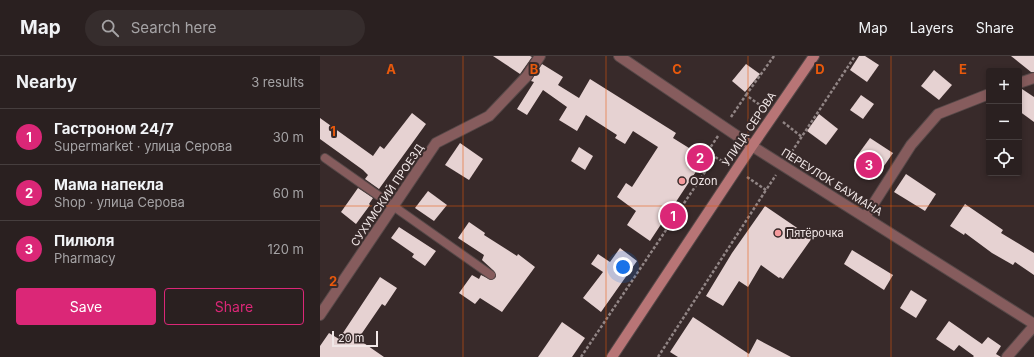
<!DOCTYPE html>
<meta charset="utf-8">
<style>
body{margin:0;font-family:Inter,sans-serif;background:#362d2d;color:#f1f3f6}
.controls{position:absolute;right:12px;top:12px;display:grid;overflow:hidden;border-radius:4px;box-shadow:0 2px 6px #0003}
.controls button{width:36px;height:36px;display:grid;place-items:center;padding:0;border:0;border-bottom:1px solid #463e3e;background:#2a2020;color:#f1f3f6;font:20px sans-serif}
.scale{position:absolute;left:12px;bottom:10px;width:46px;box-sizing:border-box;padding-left:4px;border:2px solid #f1e7e7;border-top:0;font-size:11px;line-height:14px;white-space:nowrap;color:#f1e7e7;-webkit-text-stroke:3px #382a2a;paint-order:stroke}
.you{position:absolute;left:303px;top:211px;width:14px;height:14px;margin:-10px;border:3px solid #fff;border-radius:50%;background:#1a73e8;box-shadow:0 0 0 6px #1a73e833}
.badge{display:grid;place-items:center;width:26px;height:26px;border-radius:50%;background:#db2777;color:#fff;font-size:13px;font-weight:700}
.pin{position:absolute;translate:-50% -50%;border:2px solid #fff;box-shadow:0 1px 4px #0006}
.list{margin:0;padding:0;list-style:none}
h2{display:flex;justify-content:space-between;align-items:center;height:52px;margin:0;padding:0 16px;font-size:17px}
h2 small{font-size:13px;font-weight:400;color:#a5a3a5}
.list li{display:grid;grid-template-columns:26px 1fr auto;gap:12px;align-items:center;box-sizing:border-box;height:56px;padding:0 16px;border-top:1px solid #463e3e}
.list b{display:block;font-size:15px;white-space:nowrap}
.list p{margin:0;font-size:13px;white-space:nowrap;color:#a5a3a5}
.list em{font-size:13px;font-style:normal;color:#a5a3a5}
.actions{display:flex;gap:8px;padding:12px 16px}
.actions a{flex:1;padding:9px 0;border:1px solid #db2777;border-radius:4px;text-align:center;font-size:14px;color:#db2777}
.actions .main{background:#db2777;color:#fff}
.icon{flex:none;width:22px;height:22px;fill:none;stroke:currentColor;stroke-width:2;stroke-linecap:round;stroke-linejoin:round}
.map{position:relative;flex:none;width:714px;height:301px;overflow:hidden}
header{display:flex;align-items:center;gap:24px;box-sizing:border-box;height:56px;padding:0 20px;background:#2a2020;border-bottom:1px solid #463e3e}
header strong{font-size:19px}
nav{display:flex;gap:22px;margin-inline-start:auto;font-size:14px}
.search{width:280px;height:36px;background:#362d2d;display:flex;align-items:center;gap:10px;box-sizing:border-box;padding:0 14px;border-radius:22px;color:#a5a3a5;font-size:15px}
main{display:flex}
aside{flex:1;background:#2a2020}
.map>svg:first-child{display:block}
.building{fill:#e6d2d2}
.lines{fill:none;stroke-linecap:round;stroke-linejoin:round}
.service-casing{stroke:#564848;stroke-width:10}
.minor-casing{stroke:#564848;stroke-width:12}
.tertiary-casing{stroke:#564848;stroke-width:12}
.secondary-casing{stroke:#564848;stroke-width:12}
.path{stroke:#918585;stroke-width:2.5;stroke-dasharray:3 2;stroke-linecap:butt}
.service{stroke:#865c5d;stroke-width:8}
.minor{stroke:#865c5d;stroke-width:10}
.tertiary{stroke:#865c5d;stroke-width:10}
.secondary{stroke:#b87576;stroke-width:10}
.grid{fill:none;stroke:#e8590c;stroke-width:1;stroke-opacity:0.55}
.poi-dot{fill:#f59b9d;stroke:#382a2a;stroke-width:1.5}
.labels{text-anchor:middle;stroke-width:4;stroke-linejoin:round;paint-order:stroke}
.street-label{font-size:11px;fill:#f1e7e7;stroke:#382a2a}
.poi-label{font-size:11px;fill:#f1e7e7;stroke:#382a2a;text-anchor:start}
.grid-label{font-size:13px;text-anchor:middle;font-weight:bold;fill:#e8590c;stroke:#382a2a;stroke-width:4;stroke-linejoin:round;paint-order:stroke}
</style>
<header>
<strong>Map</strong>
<div class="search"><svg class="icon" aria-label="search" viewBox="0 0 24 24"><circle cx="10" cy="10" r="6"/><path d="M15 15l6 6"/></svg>Search here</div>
<nav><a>Map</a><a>Layers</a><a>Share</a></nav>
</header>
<main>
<aside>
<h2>Nearby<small>3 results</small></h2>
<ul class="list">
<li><span class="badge">1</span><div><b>Гастроном 24/7</b><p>Supermarket · улица Серова</p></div><em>30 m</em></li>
<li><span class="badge">2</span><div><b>Мама напекла</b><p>Shop · улица Серова</p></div><em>60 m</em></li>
<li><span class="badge">3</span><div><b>Пилюля</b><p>Pharmacy</p></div><em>120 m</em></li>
</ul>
<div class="actions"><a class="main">Save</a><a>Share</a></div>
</aside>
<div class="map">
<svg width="714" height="301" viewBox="0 0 714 301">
<rect width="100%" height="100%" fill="#382a2a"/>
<g class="building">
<polygon points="173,0 210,0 212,1 200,18"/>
<polygon points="539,0 545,0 559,9 547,26 530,14"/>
<polygon points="691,0 714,0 714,16 711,16"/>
<polygon points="222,8 243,21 238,29 259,42 270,23 356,77 353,82 385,102 330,185 307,169 316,155 297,141 306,127 312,131 338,91 313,75 305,88 295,82 297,79 266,59 257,75 239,64 247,51 223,34 207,59 197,53 214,26 211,25"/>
<polygon points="426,8 440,18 425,36 412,25"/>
<polygon points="614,14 632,29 619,44 601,30"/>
<polygon points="699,33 702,33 714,41 714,66 699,55"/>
<polygon points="541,39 554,48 543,63 530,54"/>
<polygon points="92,57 106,68 59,133 45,123 48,119 43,114 0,83 0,62 53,100 60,90 64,93"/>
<polygon points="499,58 518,73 506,89 487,75"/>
<polygon points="550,82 573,97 557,120 534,104"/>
<polygon points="140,87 163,103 149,124 125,109"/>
<polygon points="259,91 273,100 265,114 251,105"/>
<polygon points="586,118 616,138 605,155 574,136"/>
<polygon points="38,132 53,142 49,148 50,149 36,168 21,156"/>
<polygon points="108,135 127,149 114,165 95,152"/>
<polygon points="645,148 683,174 681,177 714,197 714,219 695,206 693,209 672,197 645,177 644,179 630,170"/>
<polygon points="445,150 492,182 463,223 460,221 459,222 441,209 428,231 419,225 403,250 386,240 412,197"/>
<polygon points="149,166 165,177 164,179 197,200 198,198 215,211 182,256 160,242 155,248 139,237 152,219 159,223 161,219 171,224 175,222 176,220 174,215 162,204 164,199 138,182"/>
<polygon points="79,171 116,195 105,210 92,201 94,198 71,182"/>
<polygon points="300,192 317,205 281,256 263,242 283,216 271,208 278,198 290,206"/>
<polygon points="532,194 573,219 564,234 524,208"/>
<polygon points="60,221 77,232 65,250 62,248 38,283 64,301 0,301 0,290 9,277 19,283"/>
<polygon points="591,234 607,244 596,262 580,252"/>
<polygon points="373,261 429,298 437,283 471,301 358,301 350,296"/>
<polygon points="629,265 662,288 668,281 681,290 676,298 681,301 653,301 654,300 639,289 634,295 616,283"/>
<polygon points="242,266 265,282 252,301 218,301"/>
</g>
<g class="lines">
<g class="service-casing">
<polyline id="service" points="5,102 171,219"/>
</g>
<g class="minor-casing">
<g id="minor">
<polyline points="699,27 714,22"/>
<polyline points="545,161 591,89 618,58 669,38"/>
<polyline points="0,259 116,87 169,60 207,20 220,0"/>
<polyline points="687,301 714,270"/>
</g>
</g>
<g class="tertiary-casing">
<polyline id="tertiary" points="299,0 432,90 714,268"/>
</g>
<g class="secondary-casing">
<polyline id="secondary" points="292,301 432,90 494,0"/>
</g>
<g class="path">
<polyline points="426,39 454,0"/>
<polyline points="411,61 426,39 444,52"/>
<polyline points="463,66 482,81"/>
<polyline points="398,80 390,92 395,101 406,107"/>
<polyline points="469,100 535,0"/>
<polyline points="427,121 446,134 456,119"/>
<polyline points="261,301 395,101"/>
<polyline points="338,301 446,134"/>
</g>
<use href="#service" class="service"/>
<use href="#minor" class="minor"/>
<use href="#tertiary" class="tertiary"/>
<use href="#secondary" class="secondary"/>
</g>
<path class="grid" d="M143,0V301M286,0V301M428,0V301M571,0V301M0,150H714"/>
<g class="poi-dot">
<circle cx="362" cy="125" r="4"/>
<circle cx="458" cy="177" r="4"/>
</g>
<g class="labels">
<g class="street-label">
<text transform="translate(429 73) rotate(-56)" y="4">УЛИЦА СЕРОВА</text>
<text transform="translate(512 126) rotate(32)" y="4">ПЕРЕУЛОК БАУМАНА</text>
<text transform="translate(67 139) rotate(-56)" y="4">СУХУМСКИЙ ПРОЕЗД</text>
</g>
<g class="poi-label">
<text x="370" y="129">Ozon</text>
<text x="466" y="181">Пятёрочка</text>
</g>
</g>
<g class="grid-label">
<text x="71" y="18">A</text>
<text x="214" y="18">B</text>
<text x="357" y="18">C</text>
<text x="500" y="18">D</text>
<text x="643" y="18">E</text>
<text x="13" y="80">1</text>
<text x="13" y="230">2</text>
</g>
</svg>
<div class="controls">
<button>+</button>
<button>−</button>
<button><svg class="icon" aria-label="locate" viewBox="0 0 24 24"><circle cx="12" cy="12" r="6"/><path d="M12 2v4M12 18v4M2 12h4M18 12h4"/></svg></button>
</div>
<div class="scale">20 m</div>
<div class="you"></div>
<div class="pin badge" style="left:353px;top:160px">1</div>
<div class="pin badge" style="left:380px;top:102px">2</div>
<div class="pin badge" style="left:549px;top:109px">3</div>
</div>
</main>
